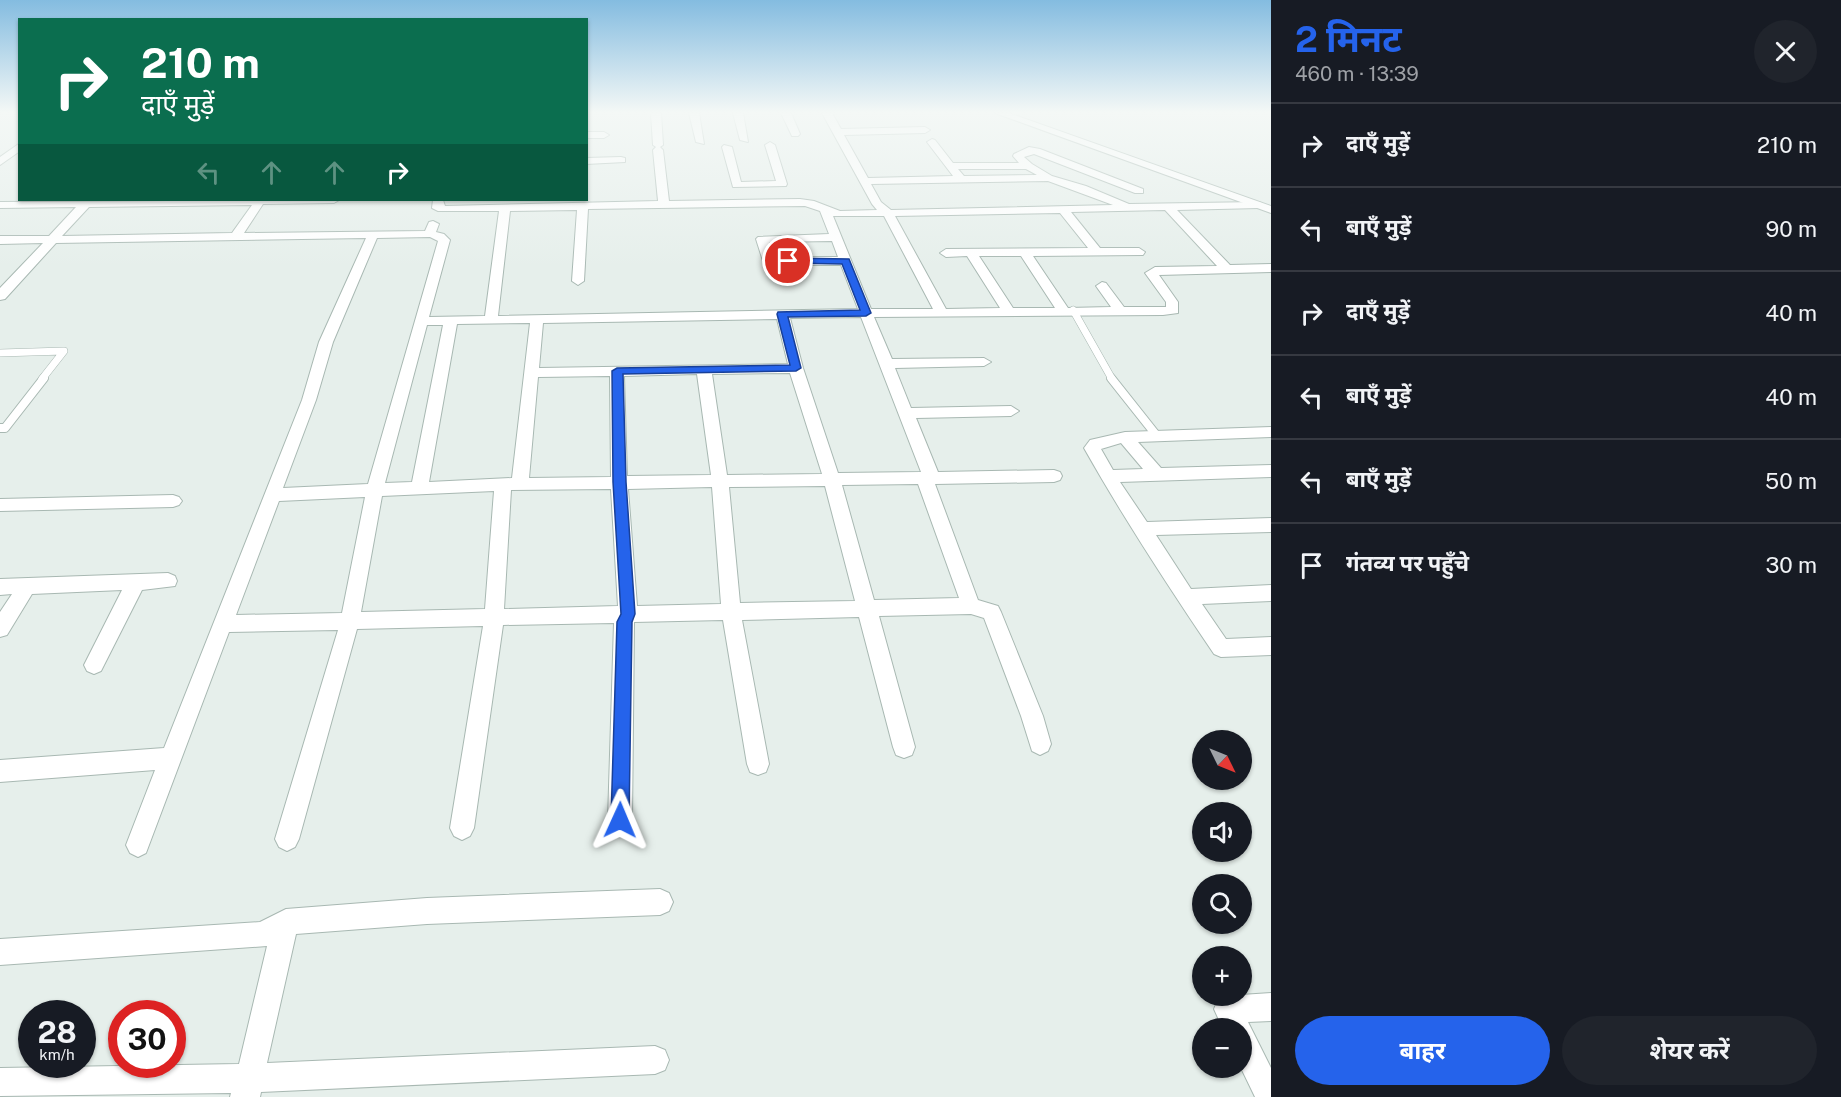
<!DOCTYPE html>
<html lang="hi">
<head>
<meta charset="utf-8">
<style>
  body { margin:0; font-family:"Public Sans","Noto Sans Devanagari",sans-serif; background:#20242c; color:#f1f3f6; height:100vh; display:flex; flex-direction:column; font-size:22px; white-space:nowrap }
  * { box-sizing:border-box; margin:0 }
  p { font-size:20px; color:#9ea1a6 }
  .icon { flex:none; width:33px; height:33px; fill:none; stroke:currentColor; stroke-width:2; stroke-linecap:round; stroke-linejoin:round }
  .map { position:relative; flex:1; overflow:hidden }
  .panel { display:flex; flex-direction:column; background:#171b24; width:570px }
  .panel>* { flex:none }
  .hud { position:absolute; left:18px; top:18px; width:570px; height:183px; border-radius:0px; box-shadow:0 2px 4px #0004; background:#0b6e4f; color:#fff; overflow:hidden }
  .needle { width:39px; rotate:133deg }
  .tools { position:absolute; left:1192px; top:730px; display:grid; gap:12px }
  .tools a { display:grid; place-items:center; width:60px; height:60px; border-radius:50%; background:#171b24; box-shadow:0 2px 4px #0004; font-size:30px }
  .speed { position:absolute; left:18px; top:1000px; display:flex; gap:12px; font-size:30px; font-weight:700; text-align:center }
  .speed>* { display:grid; place-content:center; width:78px; height:78px; border-radius:50%; background:#171b24; box-shadow:0 2px 4px #0004; line-height:1 }
  .speed small { font-size:15px; font-weight:400 }
  .speed .limit { border:9px solid #d22; background:#fff; color:#111 }
  .pin { position:absolute; display:grid; place-items:center; width:51px; height:51px; color:#fff; margin:-26px; border:3px solid #fff; border-radius:50%; box-shadow:0 2px 6px #0007 }
  .me { position:absolute; width:66px; margin:-33px; rotate:1deg; stroke-linejoin:round; filter:drop-shadow(0 0 4px #0008) }
  .turn { display:flex; align-items:center; gap:21px; height:126px; padding:0 24px; font-size:27px }
  .turn .icon { width:78px; height:78px; stroke-width:2.5 }
  .turn b { display:block; font-size:42px; line-height:51px }
  .lanes { display:flex; align-items:center; height:57px; padding:0 24px; background:#0003; justify-content:center; gap:30px; direction:ltr }
  .lanes .off { opacity:.35 }
  .round { display:grid; place-items:center; flex:none; width:63px; height:63px; border-radius:32px; background:#20242c }
  .head { display:flex; align-items:center; justify-content:space-between; height:102px; padding:0 24px }
  h1 { font-size:36px; font-weight:700; line-height:45px; color:#2563eb }
  .cta { display:flex; gap:12px; margin-top:auto; padding:12px 24px }
  .cta a { flex:1; height:69px; border-radius:36px; background:#2563eb; color:#fff; font-size:24px; font-weight:700; line-height:69px; text-align:center }
  .cta a+a { background:#20242c; color:#f1f3f6 }
  ul { padding:0; list-style:none }
  li { display:flex; align-items:center; gap:18px; height:84px; padding:0 24px; border-top:2px solid #363941 }
  li div { flex:1 }
  li b { display:block; font-size:22px }
  li em { font-style:normal }
  main { display:flex; flex:1; min-height:0 }
  .map>svg:first-child { display:block }
  .lines { fill:none; stroke-linecap:round; stroke-linejoin:round }
  .service-far1-casing { stroke:#a8b8b2; stroke-width:8 }
  .service-casing { stroke:#a8b8b2; stroke-width:10 }
  .minor-casing { stroke:#a8b8b2; stroke-width:2 }
  .tertiary-casing { stroke:#a8b8b2; stroke-width:2 }
  .service-far1 { stroke:#fff; stroke-width:7 }
  .service { stroke:#fff; stroke-width:8 }
  .minor { fill:#fff; fill-rule:evenodd }
  .tertiary { fill:#fff; fill-rule:evenodd }
  .route { fill:#2563eb; stroke:#184099; stroke-width:1.5 }
</style>
</head>
<body>
<main>
<div class="map">
<svg width="1271" height="1097" viewBox="0 0 1271 1097">
  <rect width="100%" height="100%" fill="#e6efeb"/>
  <g class="lines">
    <defs>
      <g id="service-far1">
        <polyline points="1073,310 1112,379"/>
        <polyline points="0,353 64,351 42,379"/>
      </g>
      <g id="service">
        <polyline points="1111,378 1157,436"/>
        <polyline points="0,428 5,428 44,378"/>
      </g>
      <g id="minor">
        <path d="M 651,113 L 661,113 L 663,145 L 660,147 L 663,150 L 669,201 L 800,199 L 814,201 L 840,211 L 877,210 L 872,204 L 822,113 L 832,113 L 841,129 L 925,127 L 930,130 L 925,133 L 844,135 L 868,178 L 953,176 L 927,142 L 932,139 L 935,140 L 953,163 L 1019,163 L 1013,156 L 1014,154 L 1029,147 L 1040,149 L 1143,189 L 1143,193 L 1135,193 L 1034,154 L 1024,157 L 1032,164 L 1052,176 L 1086,186 L 1129,204 L 1259,202 L 1265,205 L 1259,208 L 1177,210 L 1230,265 L 1271,264 L 1271,272 L 1159,275 L 1178,302 L 1178,313 L 1163,315 L 874,317 L 892,359 L 984,358 L 991,362 L 984,366 L 895,368 L 911,408 L 1011,406 L 1019,411 L 1011,416 L 916,418 L 938,472 L 1054,470 L 1060,472 L 1062,476 L 1060,480 L 1054,482 L 935,484 L 978,600 L 998,606 L 1001,612 L 1043,716 L 1051,744 L 1048,751 L 1040,755 L 1032,751 L 1021,716 L 984,618 L 971,614 L 879,616 L 915,747 L 912,755 L 904,758 L 896,755 L 893,747 L 859,617 L 742,620 L 769,764 L 766,772 L 758,775 L 750,772 L 747,764 L 723,620 L 634,622 L 632,820 L 628,828 L 620,832 L 612,828 L 608,820 L 614,623 L 503,625 L 474,828 L 470,836 L 462,840 L 454,836 L 450,828 L 483,626 L 357,629 L 299,839 L 295,847 L 287,851 L 279,847 L 275,839 L 338,630 L 229,632 L 146,853 L 138,857 L 130,853 L 126,845 L 155,770 L 0,782 L 0,760 L 164,748 L 302,400 L 319,342 L 366,238 L 56,243 L 5,299 L 0,300 L 0,288 L 43,243 L 0,244 L 0,236 L 49,236 L 76,207 L 0,208 L 0,202 L 339,200 L 334,203 L 263,204 L 244,233 L 425,231 L 429,222 L 433,221 L 439,224 L 436,232 L 444,234 L 450,240 L 429,317 L 485,316 L 499,211 L 438,211 L 432,208 L 433,200 L 443,200 L 445,206 L 658,201 L 653,150 L 656,147 L 653,145 ZM 958,169 L 1026,169 L 1037,175 L 964,176 ZM 1048,181 L 1113,205 L 891,210 L 881,202 L 871,184 ZM 252,205 L 232,233 L 62,236 L 89,207 ZM 805,206 L 820,211 L 829,234 L 758,237 L 756,239 L 763,261 L 769,265 L 841,265 L 858,309 L 498,316 L 510,211 L 577,210 L 572,281 L 578,285 L 584,281 L 588,209 ZM 1165,210 L 1217,266 L 1155,267 L 1145,273 L 1166,302 L 1166,307 L 1124,307 L 1106,283 L 1102,282 L 1096,286 L 1111,307 L 1068,308 L 1033,256 L 1143,255 L 1145,252 L 1139,248 L 1100,248 L 1071,212 ZM 1060,213 L 1088,248 L 946,249 L 940,253 L 946,257 L 967,256 L 1000,308 L 946,309 L 895,216 ZM 833,216 L 884,216 L 933,309 L 871,309 ZM 430,237 L 438,241 L 368,484 L 283,488 L 316,400 L 333,342 L 377,238 ZM 832,241 L 838,257 L 774,257 L 769,242 ZM 979,256 L 1021,256 L 1055,308 L 1013,308 ZM 861,317 L 921,472 L 838,473 L 803,368 L 790,318 ZM 777,319 L 788,364 L 539,368 L 543,323 ZM 530,323 L 512,478 L 429,482 L 457,324 ZM 427,325 L 443,325 L 412,482 L 385,483 ZM 790,373 L 822,474 L 727,475 L 712,374 ZM 697,374 L 711,475 L 627,476 L 624,376 ZM 610,376 L 611,477 L 529,478 L 538,377 ZM 918,484 L 959,598 L 874,600 L 842,485 ZM 825,486 L 855,601 L 740,603 L 729,487 ZM 712,487 L 721,604 L 637,606 L 628,489 ZM 611,489 L 618,606 L 504,609 L 511,490 ZM 494,491 L 485,609 L 361,612 L 382,496 ZM 365,497 L 342,613 L 236,615 L 279,501 Z"/>
        <polygon points="689,113 699,113 704,144 696,142"/>
        <polygon points="733,113 743,113 748,142 740,140"/>
        <polygon points="781,113 791,113 800,134 798,136 792,136"/>
        <polygon points="586,132 604,132 609,135 604,138 586,138"/>
        <polygon points="770,142 775,145 787,184 786,186 733,187 722,147 724,145 732,147 741,182 776,181 765,145"/>
        <polygon points="20,143 20,151 0,165 0,157"/>
        <polygon points="621,157 625,158 625,162 586,164 586,158"/>
        <path d="M 1271,427 L 1271,437 L 1138,442 L 1161,468 L 1271,465 L 1271,477 L 1120,482 L 1147,522 L 1271,518 L 1271,532 L 1156,535 L 1191,589 L 1271,585 L 1271,601 L 1202,604 L 1226,639 L 1271,637 L 1271,655 L 1221,657 L 1214,654 C 1168,586 1124,519 1084,448 L 1090,440 L 1125,432 ZM 1121,443 L 1143,469 L 1113,470 L 1101,449 Z"/>
        <polygon points="173,495 179,497 182,501 179,505 173,507 0,511 0,499"/>
        <polygon points="168,573 175,576 177,581 175,586 142,590 101,671 94,674 87,671 84,665 122,590 32,594 7,635 0,637 0,612 12,594 0,595 0,579"/>
        <polygon points="660,889 669,893 673,902 669,911 660,915 427,924 296,934 267,1063 655,1046 665,1050 669,1060 665,1070 655,1074 261,1092 260,1097 230,1097 231,1093 0,1096 0,1068 239,1064 267,946 0,965 0,939 260,922 286,909 427,898"/>
        <polygon points="1271,993 1271,1021 1248,1022 1271,1068 1271,1097 1255,1097 1241,1068 1242,1029 1223,1029 1214,1009 1218,999 1226,996"/>
      </g>
      <polygon id="tertiary" points="995,113 1009,113 1271,206 1271,213"/>
    </defs>
    <use href="#service-far1" class="service-far1-casing"/>
    <use href="#service" class="service-casing"/>
    <use href="#minor" class="minor-casing"/>
    <use href="#tertiary" class="tertiary-casing"/>
    <use href="#service-far1" class="service-far1"/>
    <use href="#service" class="service"/>
    <use href="#minor" class="minor"/>
    <use href="#tertiary" class="tertiary"/>
  </g>
  <linearGradient id="sky" x2="0" y2="1"><stop stop-color="#84bce0"/><stop offset="0.42" stop-color="#f4f8f6"/><stop offset="1" stop-color="#f4f8f6" stop-opacity="0"/></linearGradient>
  <rect width="1271" height="267" fill="url(#sky)"/>
  <polygon class="route" points="788,258 849,259 871,313 866,316 788,317 801,368 796,371 623,374 626,482 635,614 632,622 629,820 627,827 620,829 614,827 611,820 617,622 621,614 613,482 612,371 617,368 790,365 777,314 778,312 860,310 842,264 785,263 783,261"/>
</svg>
<div class="tools">
<a><svg class="needle" viewBox="-14 -14 28 28"><path d="M0-13l5 13h-10z" fill="#e53935"/><path d="M0 13l5-13h-10z" fill="#9ea1a6"/></svg></a>
<a><svg class="icon" aria-label="sound" viewBox="0 0 24 24"><path d="M4 9h4l5-4v14l-5-4H4zM17 9q2 3 0 6"/></svg></a>
<a><svg class="icon" aria-label="search" viewBox="0 0 24 24"><circle cx="10" cy="10" r="6"/><path d="M15 15l6 6"/></svg></a>
<a>+</a>
<a>−</a>
</div>
<div class="speed"><div>28<small>km/h</small></div><div class="limit">30</div></div>
<div class="pin" style="left:788px;top:261px;background:#d93025"><svg class="icon" aria-label="arrive" viewBox="0 0 24 24"><path d="M6 21V4h12l-3 4 3 4H6"/></svg></div>
<svg class="me" style="left:620px;top:820px" viewBox="-20 -20 40 40"><path d="M0-17L14 15 0 8-14 15z" fill="#2563eb" stroke="#fff" stroke-width="4"/></svg>
<div class="hud">
<div class="turn"><svg class="icon" aria-label="right" viewBox="0 0 24 24"><path d="M7 20v-9h11M14 6l5 5-5 5"/></svg><div><b>210 m</b>दाएँ मुड़ें</div></div>
<div class="lanes"><svg class="icon off" aria-label="left" viewBox="0 0 24 24"><path d="M17 20v-9H6M10 6l-5 5 5 5"/></svg><svg class="icon off" aria-label="ahead" viewBox="0 0 24 24"><path d="M12 20V5M6 11l6-6 6 6"/></svg><svg class="icon off" aria-label="ahead" viewBox="0 0 24 24"><path d="M12 20V5M6 11l6-6 6 6"/></svg><svg class="icon" aria-label="right" viewBox="0 0 24 24"><path d="M7 20v-9h11M14 6l5 5-5 5"/></svg></div>
</div>
</div>
<section class="panel">
<div class="head"><div><h1>2 मिनट</h1><p>460 m · 13:39</p></div><a class="round"><svg class="icon" aria-label="close" viewBox="0 0 24 24"><path d="M6 6l12 12M18 6L6 18"/></svg></a></div>
<ul>
<li><svg class="icon" aria-label="right" viewBox="0 0 24 24"><path d="M7 20v-9h11M14 6l5 5-5 5"/></svg><div><b>दाएँ मुड़ें</b></div><em>210 m</em></li>
<li><svg class="icon" aria-label="left" viewBox="0 0 24 24"><path d="M17 20v-9H6M10 6l-5 5 5 5"/></svg><div><b>बाएँ मुड़ें</b></div><em>90 m</em></li>
<li><svg class="icon" aria-label="right" viewBox="0 0 24 24"><path d="M7 20v-9h11M14 6l5 5-5 5"/></svg><div><b>दाएँ मुड़ें</b></div><em>40 m</em></li>
<li><svg class="icon" aria-label="left" viewBox="0 0 24 24"><path d="M17 20v-9H6M10 6l-5 5 5 5"/></svg><div><b>बाएँ मुड़ें</b></div><em>40 m</em></li>
<li><svg class="icon" aria-label="left" viewBox="0 0 24 24"><path d="M17 20v-9H6M10 6l-5 5 5 5"/></svg><div><b>बाएँ मुड़ें</b></div><em>50 m</em></li>
<li><svg class="icon" aria-label="arrive" viewBox="0 0 24 24"><path d="M6 21V4h12l-3 4 3 4H6"/></svg><div><b>गंतव्य पर पहुँचे</b></div><em>30 m</em></li>
</ul>
<div class="cta"><a>बाहर</a><a>शेयर करें</a></div>
</section>
</main>
</body>
</html>
